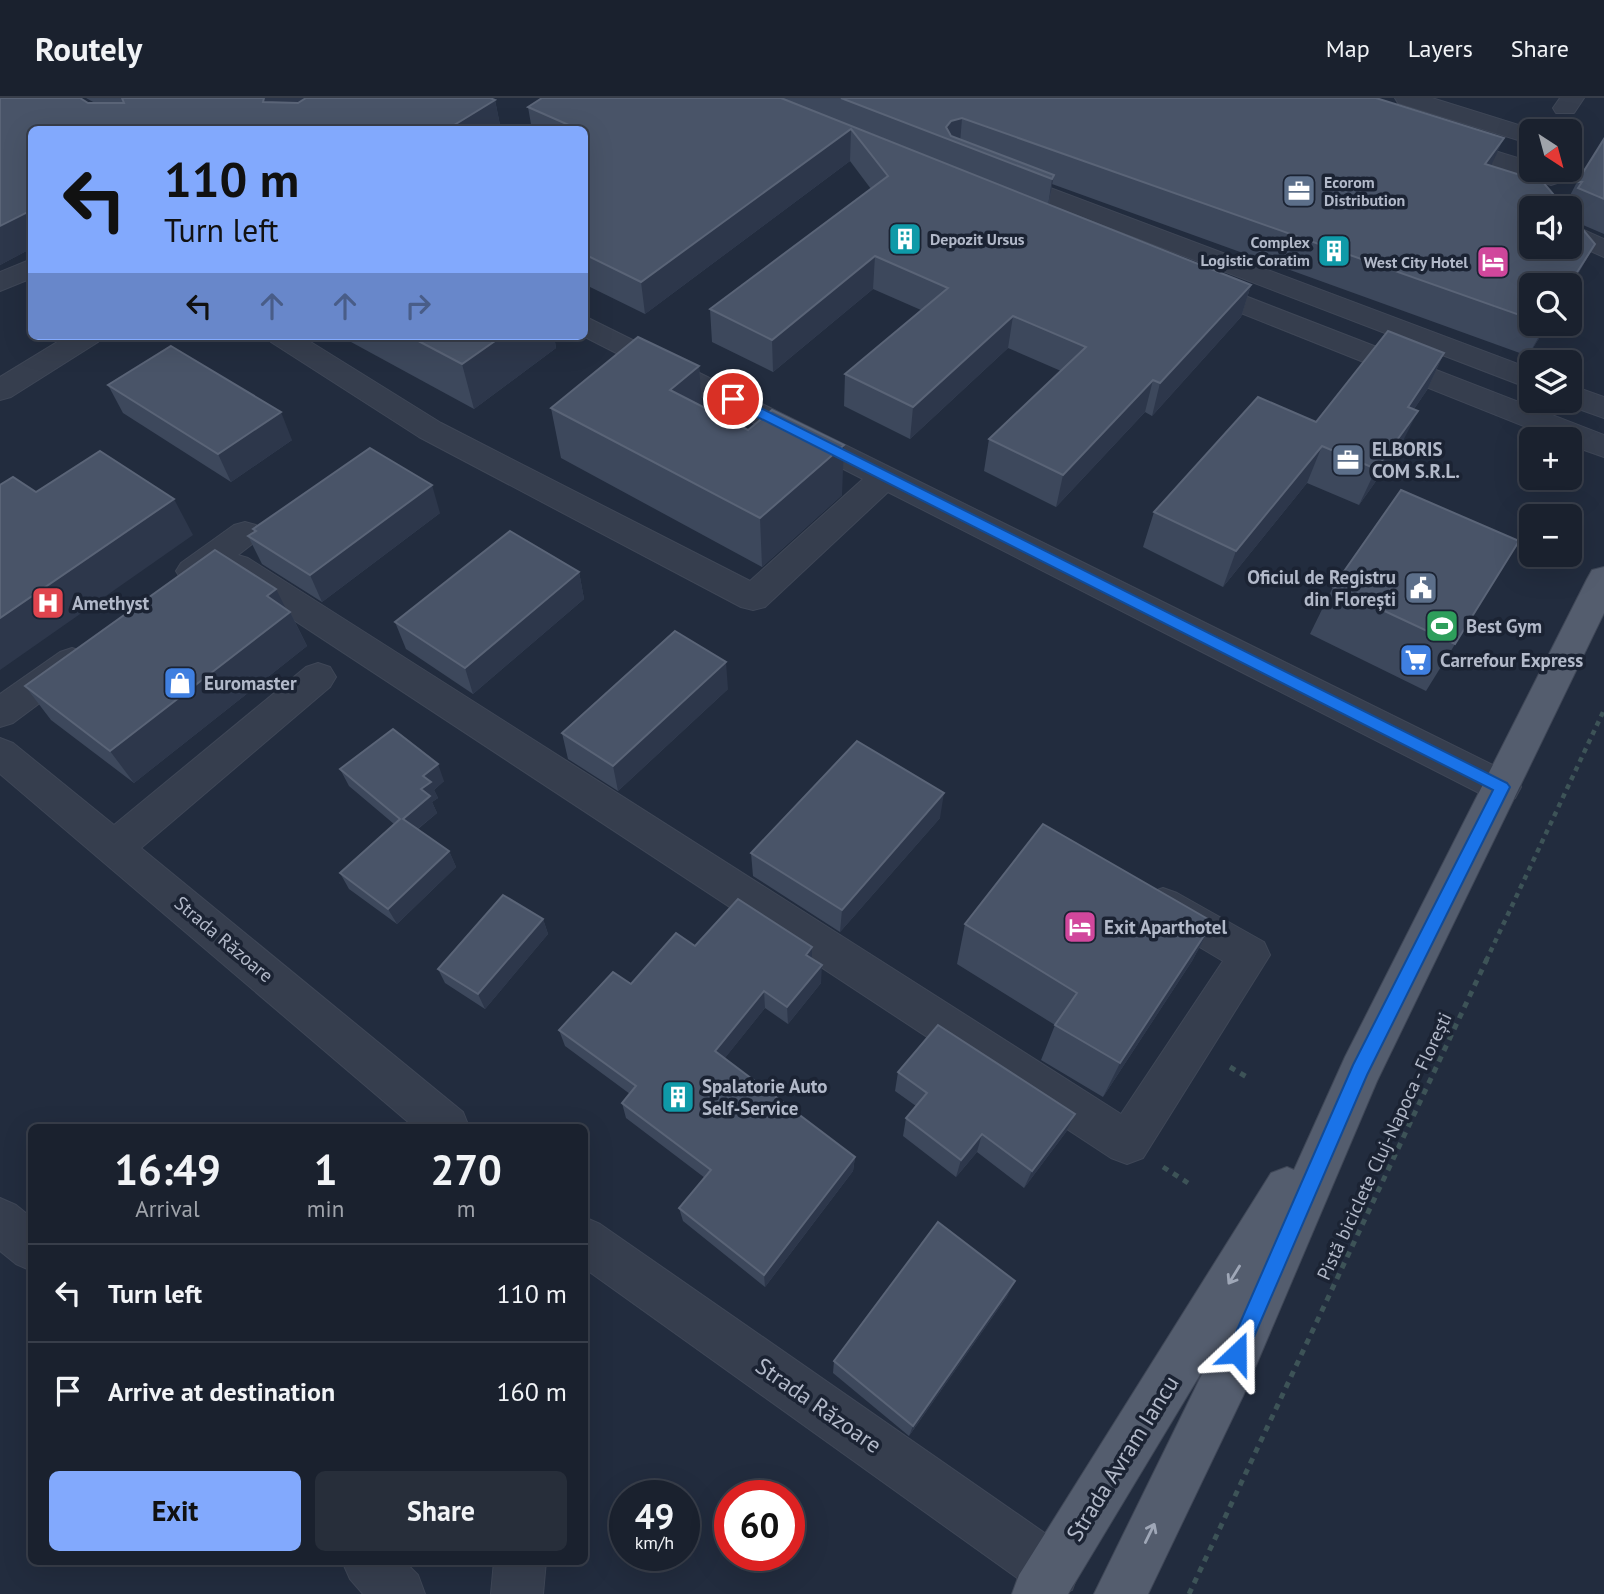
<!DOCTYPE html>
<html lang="en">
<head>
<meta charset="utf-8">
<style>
  body { margin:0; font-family:"PT Sans",sans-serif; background:#272e3a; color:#f1f3f6; height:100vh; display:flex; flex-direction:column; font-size:26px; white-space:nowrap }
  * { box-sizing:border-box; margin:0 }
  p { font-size:23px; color:#9fa3aa }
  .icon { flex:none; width:38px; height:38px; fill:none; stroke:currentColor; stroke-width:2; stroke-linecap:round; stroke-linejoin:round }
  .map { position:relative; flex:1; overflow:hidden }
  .sheet { position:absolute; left:28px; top:1026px; width:560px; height:441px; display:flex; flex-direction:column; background:#1a212e; border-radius:10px; box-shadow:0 7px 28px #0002,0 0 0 2px #383e4a }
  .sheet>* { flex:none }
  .top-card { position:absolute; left:28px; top:28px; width:560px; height:214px; border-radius:10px; box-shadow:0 7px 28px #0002,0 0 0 2px #383e4a; background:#82a9fd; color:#111; overflow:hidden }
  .needle { width:46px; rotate:144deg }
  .buttons { position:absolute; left:1519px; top:21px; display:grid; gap:14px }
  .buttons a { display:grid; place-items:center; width:63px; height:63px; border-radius:10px; background:#1a212e; box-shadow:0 7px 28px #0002,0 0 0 2px #383e4a; font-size:35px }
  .speed { position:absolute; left:609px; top:1382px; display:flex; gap:14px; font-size:35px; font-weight:700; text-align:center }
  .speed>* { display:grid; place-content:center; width:91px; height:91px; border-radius:50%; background:#1a212e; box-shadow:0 7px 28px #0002,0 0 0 2px #383e4a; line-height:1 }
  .speed small { font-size:18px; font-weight:400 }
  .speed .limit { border:10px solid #d22; background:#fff; color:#111 }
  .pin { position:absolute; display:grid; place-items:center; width:60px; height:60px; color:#fff; margin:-30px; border:4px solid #fff; border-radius:50%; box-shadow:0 2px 7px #0007 }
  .me { position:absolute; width:77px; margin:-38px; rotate:23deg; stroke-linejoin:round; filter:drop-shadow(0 0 5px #0008) }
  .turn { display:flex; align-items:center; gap:24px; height:147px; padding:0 21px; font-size:32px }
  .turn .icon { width:91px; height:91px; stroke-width:2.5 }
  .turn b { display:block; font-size:49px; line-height:60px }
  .lanes { display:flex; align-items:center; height:66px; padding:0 21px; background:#0003; justify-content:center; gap:35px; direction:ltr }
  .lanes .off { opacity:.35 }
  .eta { display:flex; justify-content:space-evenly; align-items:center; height:119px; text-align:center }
  .eta b { font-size:42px; font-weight:700; line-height:49px }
  .primary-button { display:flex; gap:14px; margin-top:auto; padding:14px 21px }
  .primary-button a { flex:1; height:80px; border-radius:10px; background:#82a9fd; color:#111; font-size:28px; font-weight:700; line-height:80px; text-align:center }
  .primary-button a+a { background:#272e3a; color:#f1f3f6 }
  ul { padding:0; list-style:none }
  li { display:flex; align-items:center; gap:21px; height:98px; padding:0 21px; border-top:2px solid #383e4a }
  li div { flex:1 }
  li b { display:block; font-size:26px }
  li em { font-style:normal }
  header { display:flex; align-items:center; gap:42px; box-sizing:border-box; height:98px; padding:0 35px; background:#1a212e; border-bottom:2px solid #383e4a }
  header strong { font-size:33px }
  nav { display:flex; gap:38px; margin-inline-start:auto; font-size:24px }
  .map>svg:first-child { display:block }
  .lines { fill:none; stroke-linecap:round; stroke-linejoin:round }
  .minor-casing { stroke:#3f4757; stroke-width:2 }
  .major-casing { stroke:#3f4757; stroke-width:2 }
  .path-far1 { stroke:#3d5357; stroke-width:4.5; stroke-dasharray:5 5; stroke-linecap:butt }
  .path { stroke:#3d5357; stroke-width:5; stroke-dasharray:6 6; stroke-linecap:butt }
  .minor { fill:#363e4e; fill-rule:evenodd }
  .major { fill:#545d6e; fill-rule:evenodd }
  .wall { fill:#3d485c; fill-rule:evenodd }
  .shaded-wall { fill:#2d374b }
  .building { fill:#495468; stroke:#5a6477; stroke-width:2 }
  .oneway { stroke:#9fa7b7 }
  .route { fill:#1a73e8; stroke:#114b97; stroke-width:2 }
  .labels { text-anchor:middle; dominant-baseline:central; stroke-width:7; stroke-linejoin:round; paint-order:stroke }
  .far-poi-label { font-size:16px; font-weight:bold; fill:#b2b9c9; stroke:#1b2333; text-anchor:start }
  .poi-label { font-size:19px; font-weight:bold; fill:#b2b9c9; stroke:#1b2333; text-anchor:start }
  .street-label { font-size:19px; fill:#b2b9c9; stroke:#1b2333 }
  .near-street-label { font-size:23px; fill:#b2b9c9; stroke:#1b2333 }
</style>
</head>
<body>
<header>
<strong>Routely</strong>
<nav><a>Map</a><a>Layers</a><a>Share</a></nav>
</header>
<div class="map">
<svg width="1604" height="1496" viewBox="0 0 1604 1496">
  <rect width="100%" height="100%" fill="#222c3e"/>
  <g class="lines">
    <defs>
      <g id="minor">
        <polygon points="1395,0 1432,0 1538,33 1531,33 1531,46 1398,5"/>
        <polygon points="1560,0 1584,0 1574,15 1556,15 1553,10"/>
        <polygon points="1446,38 1531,64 1531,72 1554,72 1564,79 1560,84 1551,87 1437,50 1434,45 1437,40"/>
        <polygon points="1000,71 1531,271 1531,291 991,84 987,79 991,74"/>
        <polygon points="1570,126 1604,141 1604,159 1570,144"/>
        <polygon points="32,161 32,180 0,193 0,174"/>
        <polygon points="1196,179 1604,337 1604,359 1570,347 1570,341 1556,341 1186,193 1182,187 1186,181"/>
        <polygon points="584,218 1515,678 1521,689 1515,700 1502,704 1489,700 888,394 765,509 753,512 741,509 419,339 271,244 267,238 301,238 441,325 750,483 863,381 583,238"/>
        <polygon points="67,238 102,238 98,244 11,299 0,302 0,279"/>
        <polygon points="1570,287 1604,299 1604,320 1559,304 1570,303"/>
        <path d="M 245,424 L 256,427 L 261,435 L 256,443 L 238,457 L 248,460 L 1121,1016 L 1223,863 L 1149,819 L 1143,807 L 1149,795 L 1163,790 L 1177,795 L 1264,844 L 1270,857 L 1143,1060 L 1127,1066 L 1111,1060 L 224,476 L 220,470 C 207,480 199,487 181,481 L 176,473 L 181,465 L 234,427 Z"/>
        <polygon points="72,550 84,554 89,563 84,572 13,625 0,629 0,596 60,554"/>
        <polygon points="318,565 330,569 336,579 330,589 141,750 463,1014 469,1029 414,1029 0,676 0,640 13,645 114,727 306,569"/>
        <polygon points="0,1100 16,1107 32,1120 32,1173 16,1166 0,1153"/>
        <path d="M 584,1119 L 600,1126 L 1072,1454 L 1079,1473 L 1072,1492 C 1058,1496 1048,1496 1034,1492 L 584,1170 Z"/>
        <polygon points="342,1463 404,1463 418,1477 425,1496 363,1496 350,1481"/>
        <polygon points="494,1463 546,1463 543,1496 491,1496"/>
      </g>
      <polygon id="major" points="1604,469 1604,515 1377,983 1243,1298 1148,1496 1094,1496 1210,1260 1068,1496 1012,1496 1019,1477 1271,1075 1287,1069 1294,1072 1345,959 1587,481 1592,472"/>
    </defs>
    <use href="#minor" class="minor-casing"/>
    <use href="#major" class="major-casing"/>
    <polyline class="path-far1" points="1486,863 1604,612"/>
    <g class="path">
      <polyline points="1230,969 1250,981"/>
      <polyline points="1163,1069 1188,1085"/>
      <polyline points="1189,1496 1487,861"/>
    </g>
    <use href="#minor" class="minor"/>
    <use href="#major" class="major"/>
  </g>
  <g class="wall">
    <polygon points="0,0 88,5 95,5 86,0 490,0 495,2 501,32 32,32 32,150 0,167"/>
    <path d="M 542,0 L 1376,0 L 1564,109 L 1577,84 L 1604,41 L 1604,136 L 1576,124 L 1595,146 L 1570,190 L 1570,187 L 1531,187 L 1531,226 L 1548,226 L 1528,258 L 1052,86 L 1049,107 L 1251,187 L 1241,219 L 1152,318 L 1145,314 L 1056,409 L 984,373 L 989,341 L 1061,273 L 1008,250 L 910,341 L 844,308 L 845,276 L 921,212 L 873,191 L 773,274 L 712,244 L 710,211 L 871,91 L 850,63 L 645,216 L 588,188 L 588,183 L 584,181 L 584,32 L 532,32 L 528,9 ZM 1531,110 L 1570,110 L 1570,149 Z"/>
    <polygon points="340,238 554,238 556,250 474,311"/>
    <polygon points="1444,255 1427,292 1414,311 1400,349 1359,407 1307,385 1223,489 1143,449 1154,414"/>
    <polygon points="699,268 702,309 842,397 762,469 561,360 551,310"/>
    <polygon points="108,287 292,342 231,384 123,315"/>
    <polygon points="440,415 322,504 262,466 248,438 255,434 253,431"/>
    <polygon points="1519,443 1426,593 1310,536 1333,489"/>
    <polygon points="579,474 584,501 473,596 406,551 395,524"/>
    <polygon points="286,511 290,514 307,548 134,685 51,622 25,588"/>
    <polygon points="728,591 618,693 568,661 562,635"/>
    <polygon points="340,671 444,683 434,692 438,700 432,704 437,715 418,731 449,753 456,769 397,826 349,791 340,775 394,726 349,688"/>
    <polygon points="940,720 840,834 753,778 751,755"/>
    <polygon points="543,821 548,836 485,911 445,885 438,871"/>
    <polygon points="1213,824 1192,863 1103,999 1041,962 1055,927 957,866 965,826"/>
    <polygon points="695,848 812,849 812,861 821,885 788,926 765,910 724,961 855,1059 853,1073 765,1189 683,1123 679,1110 705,1080 626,1020 622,1005 630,996 565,948 559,932 631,886"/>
    <polygon points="898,974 1075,1016 1066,1034 1024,1090 977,1054 956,1079 903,1038 906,1020 916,1008 895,993"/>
    <polygon points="1008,1197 909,1338 833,1275 834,1263"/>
  </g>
  <g class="shaded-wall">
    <polygon points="264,0 320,0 274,30 263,4"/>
    <polygon points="495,2 501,32 446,32"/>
    <polygon points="962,20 960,46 945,40 946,29 951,23"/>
    <polygon points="851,31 850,63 645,216 641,184"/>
    <polygon points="1504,40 1489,72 1485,66"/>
    <polygon points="1054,77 1048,109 1047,114 1052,81"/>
    <polygon points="32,112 32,150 0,167 0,128"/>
    <polygon points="1595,146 1577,178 1570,190 1570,187"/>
    <polygon points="875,158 873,191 773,274 772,242"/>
    <polygon points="1251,187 1241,219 1152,318 1160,285"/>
    <polygon points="1013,218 1008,250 910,341 913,309"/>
    <polygon points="1546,226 1548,226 1528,258"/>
    <polygon points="502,238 554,238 556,250 474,311 462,266"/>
    <polygon points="1444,255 1427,292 1391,345 1408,309"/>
    <polygon points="699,268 703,319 670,292"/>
    <polygon points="1153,282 1145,314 1056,409 1063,377"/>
    <polygon points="1418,313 1400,349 1359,407 1376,371"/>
    <polygon points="281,314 292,342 231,384 218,356"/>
    <polygon points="844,347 842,397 762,469 760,420"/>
    <polygon points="1322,348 1307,385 1223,489 1236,453"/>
    <polygon points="432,387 440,415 322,504 310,477"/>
    <polygon points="174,401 193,437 0,572 0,520"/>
    <polygon points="579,474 584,501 473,596 465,570"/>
    <polygon points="276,491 288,515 290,514 307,548 134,685 110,653 267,498"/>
    <polygon points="726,564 728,591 618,693 613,668"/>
    <polygon points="438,666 444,683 434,692 438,700 432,704 437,715 410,737 403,721 421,691 423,678"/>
    <polygon points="944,695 940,720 840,834 842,812"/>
    <polygon points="449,753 456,769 397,826 388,811"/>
    <polygon points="543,821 548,836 485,911 478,896"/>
    <polygon points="1213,824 1192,863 1103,999 1120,965"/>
    <polygon points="812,849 812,867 806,857"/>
    <polygon points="822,867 821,885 788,926 787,909"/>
    <polygon points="764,893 765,910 717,970 715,953"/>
    <polygon points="1075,1016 1066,1034 1024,1090 1032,1073"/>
    <polygon points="982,1036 977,1054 956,1079 961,1062"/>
    <polygon points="855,1059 853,1073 765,1189 764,1177"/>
    <polygon points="1015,1183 1008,1197 909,1338 913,1328"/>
  </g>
  <g class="building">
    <polygon points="0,0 80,0 88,5 124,5 122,0 264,0 263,4 298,5 306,0 490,0 495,2 446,32 195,32 189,29 183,32 32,32 32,112 0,128"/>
    <polygon points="542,0 781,0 1251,187 1160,285 1153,282 1063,377 989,341 1086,249 1013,218 913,309 845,276 948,190 875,158 772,242 710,211 888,78 851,31 641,184 584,156 587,153 584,151 584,32 580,32 528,9"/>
    <polygon points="841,0 1376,0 1504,40 1485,66 1543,84 1565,110 1531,110 1531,149 1570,149 1570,116 1595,146 1569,187 1531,187 1531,221 962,20 951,23 946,29 951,38 1054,77 1052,81"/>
    <polygon points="1604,41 1604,101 1578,90 1582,84 1577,84"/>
    <polygon points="1388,233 1444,255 1408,309 1418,313 1376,371 1322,348 1236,453 1154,414 1258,299 1316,324"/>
    <polygon points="409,238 502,238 462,266"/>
    <polygon points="638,239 699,268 670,292 748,332 772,312 844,347 760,420 551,310"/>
    <polygon points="171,248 281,314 218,356 108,287"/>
    <polygon points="370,350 432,387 310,477 248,438 256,433 253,431"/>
    <polygon points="100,353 174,401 0,520 0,387 13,379 36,394"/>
    <polygon points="1401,392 1519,443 1455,546 1333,489"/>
    <polygon points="510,433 579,474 465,570 395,524"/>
    <polygon points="215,452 276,491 267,498 290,514 110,653 25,588"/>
    <polygon points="675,533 726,564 613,668 562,635"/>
    <polygon points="393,631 438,666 423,678 431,684 421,691 430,698 403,721 449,753 388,811 340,775 400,721 340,671"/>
    <polygon points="857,643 944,695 842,812 751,755"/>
    <polygon points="1043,726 1213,824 1120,965 1055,927 1077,895 965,826"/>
    <polygon points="503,797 543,821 478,896 438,871"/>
    <polygon points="738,801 812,849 806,857 822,867 787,909 764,893 715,953 855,1059 764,1177 679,1110 711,1072 622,1005 636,988 559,932 613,874 631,886 676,835 695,848"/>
    <polygon points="938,927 1075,1016 1032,1073 982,1036 961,1062 906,1020 927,995 898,974"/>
    <polygon points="938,1124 1015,1183 913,1328 834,1263"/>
  </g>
  <defs><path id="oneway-shaft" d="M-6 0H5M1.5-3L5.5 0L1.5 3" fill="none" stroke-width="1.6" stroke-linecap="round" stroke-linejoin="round" transform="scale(1.75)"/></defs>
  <g class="oneway">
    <use href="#oneway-shaft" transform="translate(1234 1177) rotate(122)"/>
    <use href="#oneway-shaft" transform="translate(1150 1435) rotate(-64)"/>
  </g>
  <polygon class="route" points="728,298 737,298 1507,685 1510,689 1367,977 1244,1262 1237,1265 1230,1262 1227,1255 1230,1248 1353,967 1493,692 728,304"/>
  <defs>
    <symbol id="office-square" viewBox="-11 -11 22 22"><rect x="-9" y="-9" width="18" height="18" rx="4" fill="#5c6f8a" stroke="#1b2333"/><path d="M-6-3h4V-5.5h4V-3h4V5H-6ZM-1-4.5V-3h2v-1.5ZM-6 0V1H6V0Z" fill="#fff"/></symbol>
    <symbol id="building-square" viewBox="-11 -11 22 22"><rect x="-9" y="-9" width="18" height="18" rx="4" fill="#0f9aa8" stroke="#1b2333"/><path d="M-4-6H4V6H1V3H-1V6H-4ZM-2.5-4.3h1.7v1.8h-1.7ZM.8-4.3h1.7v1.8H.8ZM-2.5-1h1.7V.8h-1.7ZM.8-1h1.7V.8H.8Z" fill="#fff"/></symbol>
    <symbol id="hotel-square" viewBox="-11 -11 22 22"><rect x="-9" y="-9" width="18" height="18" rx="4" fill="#d1479c" stroke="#1b2333"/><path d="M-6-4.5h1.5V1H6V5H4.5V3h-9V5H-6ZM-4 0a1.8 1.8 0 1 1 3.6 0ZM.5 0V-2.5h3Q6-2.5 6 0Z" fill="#fff"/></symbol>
    <symbol id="civic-square" viewBox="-11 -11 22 22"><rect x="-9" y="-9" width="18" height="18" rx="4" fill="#5c6f8a" stroke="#1b2333"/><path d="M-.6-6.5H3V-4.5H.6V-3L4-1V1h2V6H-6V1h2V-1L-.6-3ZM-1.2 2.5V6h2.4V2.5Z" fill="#fff"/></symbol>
    <symbol id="hospital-square" viewBox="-11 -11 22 22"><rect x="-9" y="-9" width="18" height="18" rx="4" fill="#e0444e" stroke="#1b2333"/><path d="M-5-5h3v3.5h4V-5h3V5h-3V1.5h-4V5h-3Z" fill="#fff"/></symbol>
    <symbol id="stadium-square" viewBox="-11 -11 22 22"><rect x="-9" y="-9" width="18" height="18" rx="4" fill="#2e9e5b" stroke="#1b2333"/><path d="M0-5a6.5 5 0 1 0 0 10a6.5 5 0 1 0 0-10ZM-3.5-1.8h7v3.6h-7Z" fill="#fff"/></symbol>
    <symbol id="supermarket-square" viewBox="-11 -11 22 22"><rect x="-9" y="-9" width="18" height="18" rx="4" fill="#3f7fe0" stroke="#1b2333"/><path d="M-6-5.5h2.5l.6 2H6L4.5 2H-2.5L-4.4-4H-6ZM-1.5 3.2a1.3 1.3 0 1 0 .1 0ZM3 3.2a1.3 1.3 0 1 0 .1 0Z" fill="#fff"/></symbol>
    <symbol id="shop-square" viewBox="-11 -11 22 22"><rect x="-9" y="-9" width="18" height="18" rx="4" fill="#3f7fe0" stroke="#1b2333"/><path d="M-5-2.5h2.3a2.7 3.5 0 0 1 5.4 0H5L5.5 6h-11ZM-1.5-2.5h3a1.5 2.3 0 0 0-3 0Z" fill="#fff"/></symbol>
  </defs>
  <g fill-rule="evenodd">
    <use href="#office-square" x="1280" y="74" width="38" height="38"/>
    <use href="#building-square" x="886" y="122" width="38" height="38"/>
    <use href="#building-square" x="1315" y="134" width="38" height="38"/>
    <use href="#hotel-square" x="1474" y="145" width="38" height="38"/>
    <use href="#office-square" x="1329" y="343" width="38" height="38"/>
    <use href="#civic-square" x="1402" y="471" width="38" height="38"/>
    <use href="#hospital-square" x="29" y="486" width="38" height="38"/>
    <use href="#stadium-square" x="1423" y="509" width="38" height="38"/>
    <use href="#supermarket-square" x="1397" y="543" width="38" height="38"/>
    <use href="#shop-square" x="161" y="566" width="38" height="38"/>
    <use href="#hotel-square" x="1061" y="810" width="38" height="38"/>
    <use href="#building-square" x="659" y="980" width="38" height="38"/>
  </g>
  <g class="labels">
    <g class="far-poi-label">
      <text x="1324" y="84">Ecorom<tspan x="1324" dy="18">Distribution</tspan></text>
      <text x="930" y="141">Depozit Ursus</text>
      <text x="1310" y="144" text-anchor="end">Complex<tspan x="1310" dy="18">Logistic Coratim</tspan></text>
      <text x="1468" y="164" text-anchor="end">West City Hotel</text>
    </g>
    <g class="poi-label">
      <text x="1372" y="351">ELBORIS<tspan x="1372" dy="22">COM S.R.L.</tspan></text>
      <text x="1396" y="479" text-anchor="end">Oficiul de Registru<tspan x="1396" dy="22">din Florești</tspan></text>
      <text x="72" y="505">Amethyst</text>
      <text x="1466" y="528">Best Gym</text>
      <text x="1440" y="562">Carrefour Express</text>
      <text x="204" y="585">Euromaster</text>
      <text x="1104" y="829">Exit Aparthotel</text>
      <text x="702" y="988">Spalatorie Auto<tspan x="702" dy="22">Self-Service</tspan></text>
    </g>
    <g class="street-label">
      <text transform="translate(224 841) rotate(40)">Strada Răzoare</text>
      <text transform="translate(1384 1048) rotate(-65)">Pistă biciclete Cluj-Napoca - Florești</text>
    </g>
    <g class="near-street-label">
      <text transform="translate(819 1307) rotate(35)">Strada Răzoare</text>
      <text transform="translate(1122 1360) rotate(-58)">Strada Avram Iancu</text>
    </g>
  </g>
</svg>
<div class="buttons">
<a><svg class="needle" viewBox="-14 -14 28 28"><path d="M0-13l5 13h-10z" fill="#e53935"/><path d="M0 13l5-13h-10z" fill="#9fa3aa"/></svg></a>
<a><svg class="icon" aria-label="sound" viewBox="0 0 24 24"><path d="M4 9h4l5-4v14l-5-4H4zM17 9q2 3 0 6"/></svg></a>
<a><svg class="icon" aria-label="search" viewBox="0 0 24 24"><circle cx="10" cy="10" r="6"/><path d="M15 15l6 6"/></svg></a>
<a><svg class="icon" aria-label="layers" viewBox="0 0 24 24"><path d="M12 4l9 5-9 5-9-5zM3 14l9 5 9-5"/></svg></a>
<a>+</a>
<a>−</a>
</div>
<div class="speed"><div>49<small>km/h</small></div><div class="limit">60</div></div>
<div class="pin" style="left:733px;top:301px;background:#d93025"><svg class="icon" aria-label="arrive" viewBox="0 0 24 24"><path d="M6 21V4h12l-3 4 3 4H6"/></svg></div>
<svg class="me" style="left:1237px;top:1255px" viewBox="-20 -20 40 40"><path d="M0-17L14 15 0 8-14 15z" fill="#1a73e8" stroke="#fff" stroke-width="4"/></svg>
<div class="top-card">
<div class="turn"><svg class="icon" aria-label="left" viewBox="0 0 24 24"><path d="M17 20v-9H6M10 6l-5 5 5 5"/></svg><div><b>110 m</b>Turn left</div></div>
<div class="lanes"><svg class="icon" aria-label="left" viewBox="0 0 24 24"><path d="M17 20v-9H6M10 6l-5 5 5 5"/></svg><svg class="icon off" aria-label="ahead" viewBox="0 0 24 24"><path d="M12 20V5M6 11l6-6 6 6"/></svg><svg class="icon off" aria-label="ahead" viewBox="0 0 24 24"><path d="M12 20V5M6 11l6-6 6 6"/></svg><svg class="icon off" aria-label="right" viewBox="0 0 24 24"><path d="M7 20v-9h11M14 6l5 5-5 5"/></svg></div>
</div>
<section class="sheet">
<div class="eta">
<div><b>16:49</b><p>Arrival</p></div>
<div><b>1</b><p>min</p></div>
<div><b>270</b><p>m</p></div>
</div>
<ul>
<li><svg class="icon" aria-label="left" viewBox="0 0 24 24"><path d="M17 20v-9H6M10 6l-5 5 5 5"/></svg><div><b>Turn left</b></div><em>110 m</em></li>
<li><svg class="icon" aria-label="arrive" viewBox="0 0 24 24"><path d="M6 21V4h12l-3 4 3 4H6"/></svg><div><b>Arrive at destination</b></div><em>160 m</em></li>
</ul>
<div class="primary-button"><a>Exit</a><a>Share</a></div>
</section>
</div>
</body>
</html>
